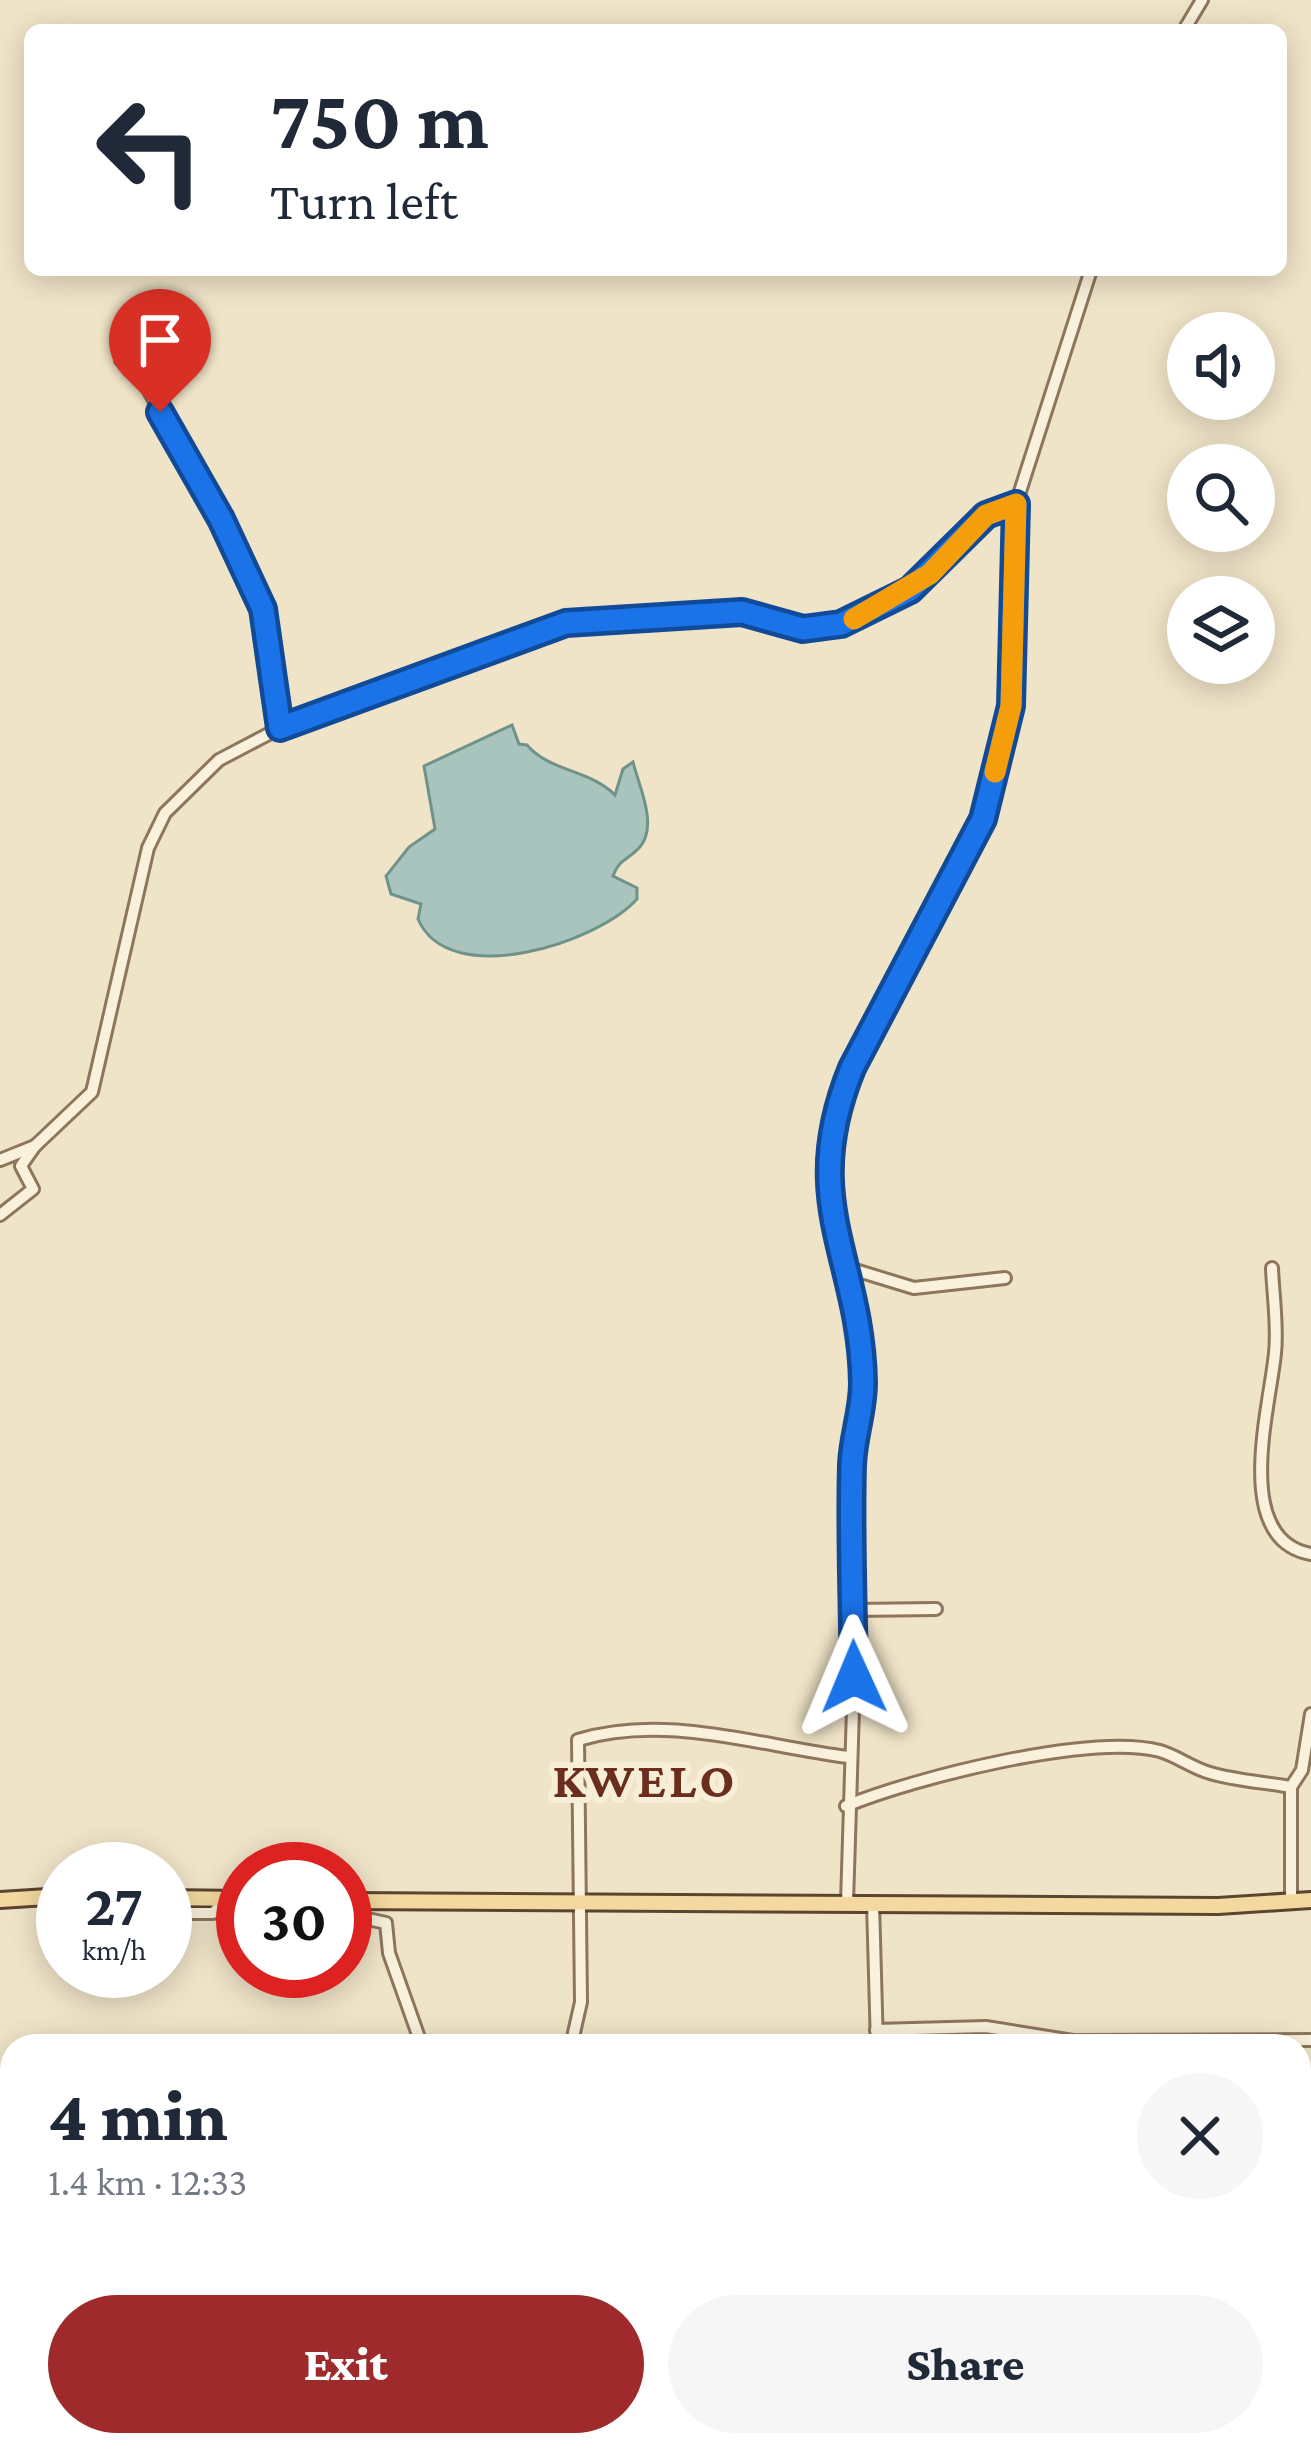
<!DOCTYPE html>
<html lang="en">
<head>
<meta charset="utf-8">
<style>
  body { margin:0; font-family:"Crimson Pro",serif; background:#f6f6f7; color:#1f2937; height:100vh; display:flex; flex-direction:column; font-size:45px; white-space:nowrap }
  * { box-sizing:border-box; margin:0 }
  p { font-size:39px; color:#747a83 }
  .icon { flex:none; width:66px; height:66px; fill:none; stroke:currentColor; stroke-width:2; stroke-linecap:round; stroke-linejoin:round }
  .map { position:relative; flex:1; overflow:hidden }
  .sheet { position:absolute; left:0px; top:2034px; width:1311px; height:423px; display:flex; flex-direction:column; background:#fff; border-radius:36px 36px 0 0; box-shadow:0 6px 30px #0003 }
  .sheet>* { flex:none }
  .banner { position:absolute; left:24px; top:24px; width:1263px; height:252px; border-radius:18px; box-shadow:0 6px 30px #0003; background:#fff; color:#1f2937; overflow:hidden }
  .buttons { position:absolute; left:1167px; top:312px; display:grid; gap:24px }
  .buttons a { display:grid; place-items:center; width:108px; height:108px; border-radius:50%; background:#fff; box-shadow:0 6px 30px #0003; font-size:60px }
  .speed { position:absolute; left:36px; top:1842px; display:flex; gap:24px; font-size:60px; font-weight:700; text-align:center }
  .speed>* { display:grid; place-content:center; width:156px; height:156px; border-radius:50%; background:#fff; box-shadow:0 6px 30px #0003; line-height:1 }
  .speed small { font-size:30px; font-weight:400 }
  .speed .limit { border:18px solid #d22; background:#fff; color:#111 }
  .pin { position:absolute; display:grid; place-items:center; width:102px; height:102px; color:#fff; margin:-123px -51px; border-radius:50% 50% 50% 0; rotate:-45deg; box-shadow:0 0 12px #0007 }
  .pin .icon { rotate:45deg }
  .me { position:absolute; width:132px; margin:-66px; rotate:359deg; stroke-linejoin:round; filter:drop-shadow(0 0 9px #0008) }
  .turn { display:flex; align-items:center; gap:42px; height:252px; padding:0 48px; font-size:54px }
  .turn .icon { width:156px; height:156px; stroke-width:2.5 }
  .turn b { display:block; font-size:84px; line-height:102px }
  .round { display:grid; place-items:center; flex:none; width:126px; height:126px; border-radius:63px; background:#f6f6f7 }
  .overview { display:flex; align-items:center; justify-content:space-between; height:204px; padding:0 48px }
  h1 { font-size:72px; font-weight:800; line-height:90px }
  .cta { display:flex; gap:24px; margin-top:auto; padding:24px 48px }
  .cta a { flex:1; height:138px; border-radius:72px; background:#9e2a2b; color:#fff; font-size:48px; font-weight:800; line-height:138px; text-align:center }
  .cta a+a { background:#f6f6f7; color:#1f2937 }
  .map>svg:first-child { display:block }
  .water { fill:#a9c4bc; stroke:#6f938a; stroke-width:3 }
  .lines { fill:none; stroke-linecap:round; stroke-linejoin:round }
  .stream { stroke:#6f938a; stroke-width:3 }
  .minor-casing { stroke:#8d765c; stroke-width:16 }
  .major-casing { stroke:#5b4430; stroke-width:20 }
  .minor { stroke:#faf1dc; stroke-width:10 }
  .major { stroke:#f3d9a0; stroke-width:14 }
  .route-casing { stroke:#114b97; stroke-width:30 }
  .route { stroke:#1a73e8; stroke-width:21 }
  .slow { stroke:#f59e0b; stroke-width:21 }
  .labels { text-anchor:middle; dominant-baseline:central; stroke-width:12; stroke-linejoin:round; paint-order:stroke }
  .district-label { font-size:51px; font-weight:bold; letter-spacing:3px; fill:#6b2e1e; stroke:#f7eed8 }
</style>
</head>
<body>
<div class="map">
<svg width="1311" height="2456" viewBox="0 0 1311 2456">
  <rect width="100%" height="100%" fill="#f0e4c8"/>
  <path class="water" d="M 512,725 L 519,744 L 527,745 C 550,772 589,769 615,795 L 623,769 L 633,762 C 639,787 659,826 639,848 C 628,860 619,859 613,876 L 637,888 L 637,899 C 598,943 449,991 418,919 L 421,904 L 391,894 L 386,876 L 409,847 L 435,829 L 424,766 Z"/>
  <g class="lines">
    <g class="stream">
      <polyline points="1299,2254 1311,2255"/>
      <polyline points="884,2456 903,2445"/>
    </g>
    <defs>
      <g id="minor">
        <polyline points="1184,30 1202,0"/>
        <polyline points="121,360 129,361 142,378 249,573 269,637 280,728"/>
        <polyline points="0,1160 35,1146 92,1092 148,848 165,813 219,760 280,728 566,623 742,612 803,629 841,624 910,590 986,515 1016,504"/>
        <polyline points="0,1215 33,1189 21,1166 35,1146"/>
        <polyline points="842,1266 914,1288 1005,1278"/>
        <path d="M 1272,1268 C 1273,1295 1278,1326 1275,1353 C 1270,1407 1231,1540 1311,1554"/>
        <polyline points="853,1610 936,1609"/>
        <path d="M 846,1806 C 914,1778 1090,1733 1160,1751 C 1177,1756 1192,1768 1210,1773 C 1237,1781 1264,1782 1291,1787"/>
        <polyline points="1291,1901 1291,1787 1302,1770 1311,1714"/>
        <polyline points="847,1903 854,1677 852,1466 862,1422 863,1378 828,1194 830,1132 852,1068 892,985 931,927 980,832 1011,706 1016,504 1091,270"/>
        <polyline points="873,1903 877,2046"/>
        <polyline points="165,1913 213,1913 227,1899"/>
        <polyline points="345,1914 386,1923 389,1953 422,2046"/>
        <polyline points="876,2030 986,2027 1073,2041 1311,2040"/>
        <path d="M 571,2046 L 581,2002 L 578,1740 C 665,1713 760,1746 848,1757"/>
        <polyline points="0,2100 12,2098"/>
        <polyline points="0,2243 12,2240"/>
        <polyline points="0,2363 12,2360"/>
        <polyline points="183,2445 185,2456"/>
        <polyline points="225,2445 270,2456"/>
        <polyline points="586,2445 596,2456"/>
        <polyline points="610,2445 611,2456"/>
        <polyline points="1174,2445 1184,2456"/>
        <polyline points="106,2456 143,2445"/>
        <polyline points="555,2456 568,2445"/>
      </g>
      <g id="major">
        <polyline points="165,1898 243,1899"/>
        <polyline points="0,1900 63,1896"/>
        <polyline points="345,1901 1218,1906 1311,1900"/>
      </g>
    </defs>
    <use href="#minor" class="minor-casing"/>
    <use href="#major" class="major-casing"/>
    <use href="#minor" class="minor"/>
    <use href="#major" class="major"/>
  </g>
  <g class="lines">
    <defs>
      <path id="route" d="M 160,412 L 221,519 L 263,609 L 280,728 L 566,623 L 742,612 L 803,629 L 841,624 L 910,590 L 986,515 L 1016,504 L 1011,706 L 983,819 L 852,1068 C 797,1203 861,1257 863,1383 C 863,1412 853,1436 852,1465 C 850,1535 853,1606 854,1677"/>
    </defs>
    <use href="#route" class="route-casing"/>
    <use href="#route" class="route"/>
    <polyline class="slow" points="854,619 930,574 986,515 1016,504 1011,706 995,772"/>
  </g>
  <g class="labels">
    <g class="district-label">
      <text x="645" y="1779">KWELO</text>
    </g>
  </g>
</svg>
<div class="buttons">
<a><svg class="icon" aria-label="sound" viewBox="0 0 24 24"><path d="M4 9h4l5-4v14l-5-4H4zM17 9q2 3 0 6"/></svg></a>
<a><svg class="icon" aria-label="search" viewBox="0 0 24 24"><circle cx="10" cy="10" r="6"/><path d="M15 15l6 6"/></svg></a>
<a><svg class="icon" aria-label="layers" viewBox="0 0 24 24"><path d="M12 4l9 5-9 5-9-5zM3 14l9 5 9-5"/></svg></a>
</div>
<div class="speed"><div>27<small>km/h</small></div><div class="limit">30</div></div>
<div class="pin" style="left:160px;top:412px;background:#d93025"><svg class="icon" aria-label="arrive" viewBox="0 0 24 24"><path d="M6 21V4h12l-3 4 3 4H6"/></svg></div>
<svg class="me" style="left:854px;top:1677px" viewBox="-20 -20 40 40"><path d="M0-17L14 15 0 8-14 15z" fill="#1a73e8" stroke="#fff" stroke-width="4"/></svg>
<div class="banner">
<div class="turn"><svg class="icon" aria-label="left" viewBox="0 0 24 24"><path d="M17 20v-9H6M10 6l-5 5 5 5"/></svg><div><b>750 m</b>Turn left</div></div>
</div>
<section class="sheet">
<div class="overview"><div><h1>4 min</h1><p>1.4 km · 12:33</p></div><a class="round"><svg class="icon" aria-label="close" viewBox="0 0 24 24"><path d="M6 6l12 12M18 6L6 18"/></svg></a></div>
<div class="cta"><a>Exit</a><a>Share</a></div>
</section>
</div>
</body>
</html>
